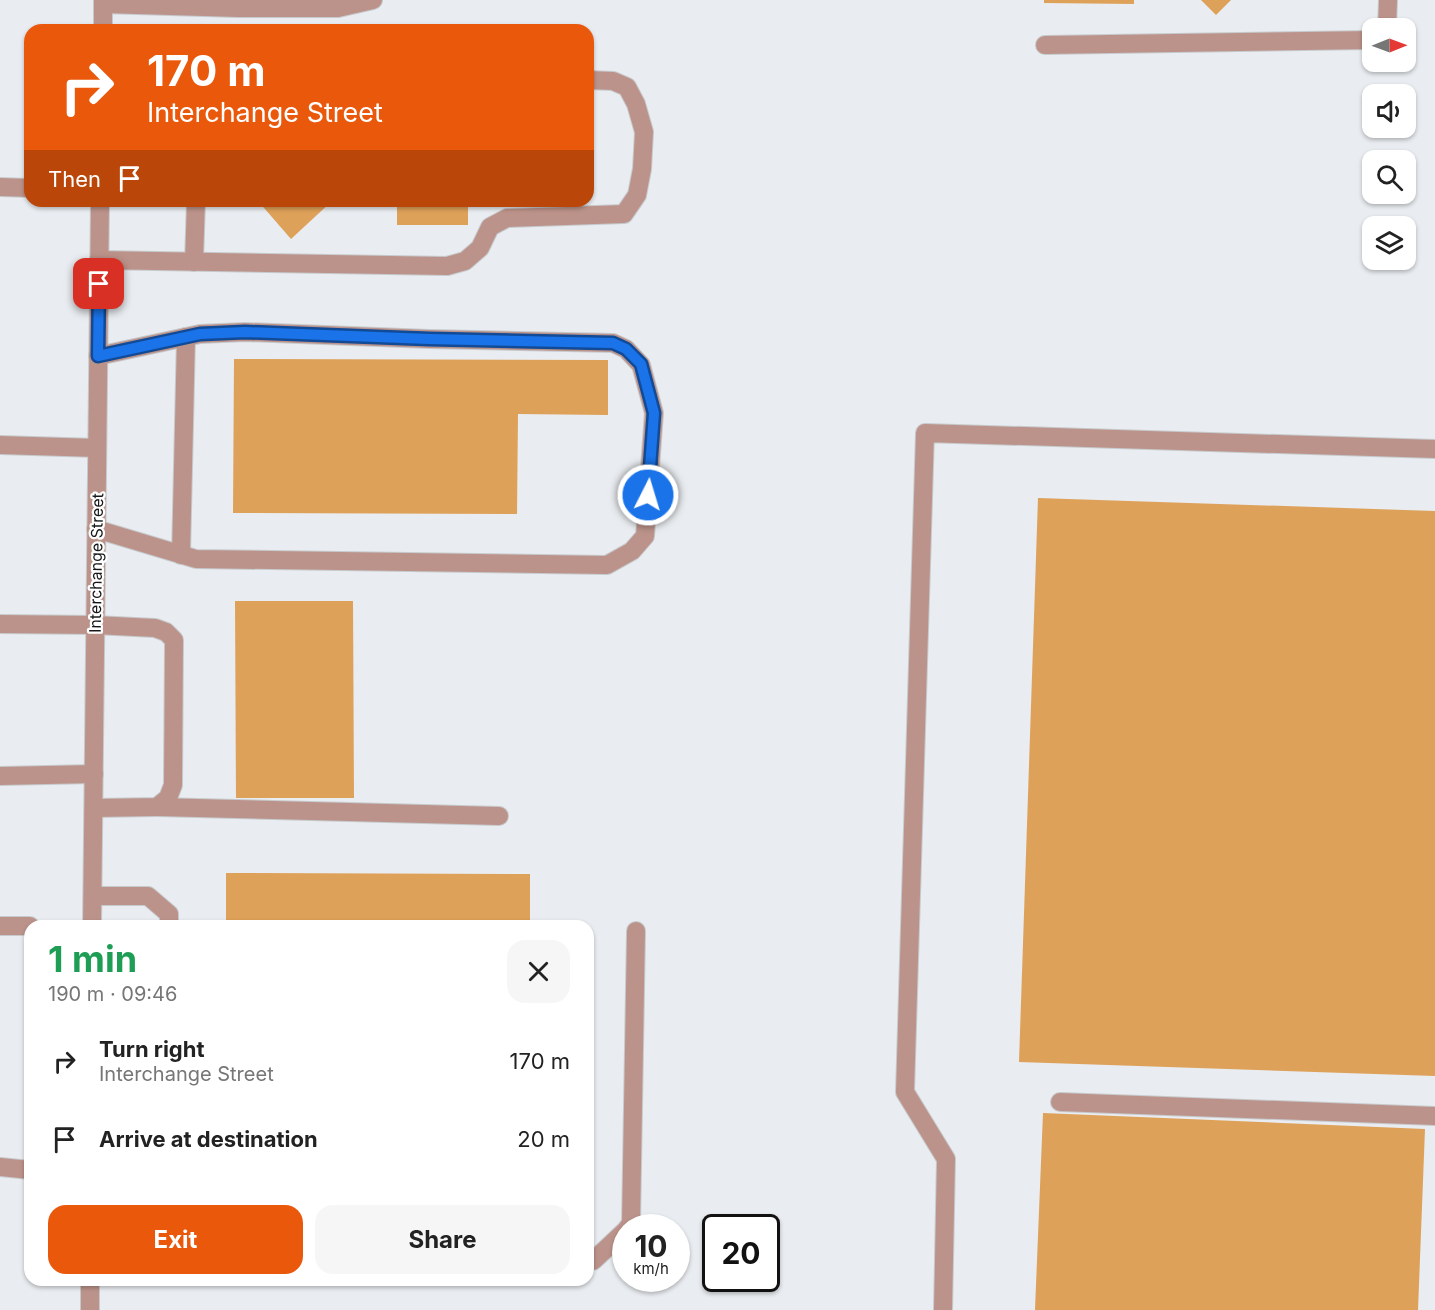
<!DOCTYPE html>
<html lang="en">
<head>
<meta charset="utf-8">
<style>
  body { margin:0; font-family:Inter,sans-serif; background:#f6f6f6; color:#222; height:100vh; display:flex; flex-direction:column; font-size:22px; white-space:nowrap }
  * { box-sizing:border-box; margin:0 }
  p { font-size:20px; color:#767676 }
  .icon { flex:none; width:33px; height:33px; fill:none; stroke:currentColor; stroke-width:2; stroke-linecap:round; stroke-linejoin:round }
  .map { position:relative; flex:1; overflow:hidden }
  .sheet { position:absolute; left:24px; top:920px; width:570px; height:366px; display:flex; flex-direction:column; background:#fff; border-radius:18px; box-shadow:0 2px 4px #0004 }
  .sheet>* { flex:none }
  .top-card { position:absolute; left:24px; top:24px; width:570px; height:183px; border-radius:18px; box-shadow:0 2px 4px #0004; background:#ea580c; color:#fff; overflow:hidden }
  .needle { width:39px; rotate:89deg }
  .tools { position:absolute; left:1362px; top:18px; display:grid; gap:12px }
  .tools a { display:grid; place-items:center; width:54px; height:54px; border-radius:12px; background:#fff; box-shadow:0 2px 4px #0004; font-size:30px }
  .speed { position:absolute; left:612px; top:1214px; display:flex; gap:12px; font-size:30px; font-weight:700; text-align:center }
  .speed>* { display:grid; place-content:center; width:78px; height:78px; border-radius:50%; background:#fff; box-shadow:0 2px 4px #0004; line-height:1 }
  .speed small { font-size:15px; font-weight:400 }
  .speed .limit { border:3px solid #111; border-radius:9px; background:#fff; color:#111 }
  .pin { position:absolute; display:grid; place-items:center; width:51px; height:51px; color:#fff; margin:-26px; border-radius:12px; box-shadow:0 3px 9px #0006 }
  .me { position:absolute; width:66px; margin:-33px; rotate:5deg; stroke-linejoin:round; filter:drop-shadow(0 0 4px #0008) }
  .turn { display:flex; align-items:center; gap:21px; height:126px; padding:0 24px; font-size:27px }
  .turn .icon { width:78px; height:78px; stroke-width:2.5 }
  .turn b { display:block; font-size:42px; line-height:51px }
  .then { display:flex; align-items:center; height:57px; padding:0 24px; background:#0003; gap:12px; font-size:22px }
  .round { display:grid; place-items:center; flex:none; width:63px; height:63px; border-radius:18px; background:#f6f6f6 }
  .summary { display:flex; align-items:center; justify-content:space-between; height:102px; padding:0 24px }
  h1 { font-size:36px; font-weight:700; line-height:45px; color:#1e9e55 }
  .action { display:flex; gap:12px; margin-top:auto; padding:12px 24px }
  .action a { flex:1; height:69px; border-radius:18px; background:#ea580c; color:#fff; font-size:24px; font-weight:700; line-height:69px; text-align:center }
  .action a+a { background:#f6f6f6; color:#222 }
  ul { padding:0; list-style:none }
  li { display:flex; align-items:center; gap:18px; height:78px; padding:0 24px }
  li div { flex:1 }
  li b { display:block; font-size:22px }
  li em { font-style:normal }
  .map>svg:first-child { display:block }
  .building { fill:#dea159 }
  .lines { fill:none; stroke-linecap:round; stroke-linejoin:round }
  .minor-casing { stroke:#c7cacd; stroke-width:20 }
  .minor { stroke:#bc938a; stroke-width:18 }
  .route-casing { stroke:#114b97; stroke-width:15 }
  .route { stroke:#1a73e8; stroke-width:10 }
  .labels { text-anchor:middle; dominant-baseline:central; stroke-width:4.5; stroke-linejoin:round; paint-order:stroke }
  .street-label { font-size:16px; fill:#151617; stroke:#fff }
</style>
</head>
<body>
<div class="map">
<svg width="1435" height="1310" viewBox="0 0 1435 1310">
  <rect width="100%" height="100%" fill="#e9ecf0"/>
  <g class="building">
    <polygon points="1044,0 1134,0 1134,4 1044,3"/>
    <polygon points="1201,0 1231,0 1216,15"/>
    <polygon points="258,201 332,201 291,239"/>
    <rect x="397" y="201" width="71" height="24"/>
    <polygon points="234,359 608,360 608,415 518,414 517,514 233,513"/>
    <polygon points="1038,498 1435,511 1435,1076 1019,1062"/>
    <polygon points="235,601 353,601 354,798 236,798"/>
    <polygon points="226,873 530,874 530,926 226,926"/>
    <polygon points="1043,1113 1425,1129 1418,1310 1035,1310"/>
  </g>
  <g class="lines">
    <defs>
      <g id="minor">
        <polyline points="103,4 238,8 338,8 373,0"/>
        <polyline points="1387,28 1388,0"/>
        <polyline points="103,30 103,0"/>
        <polyline points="1045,45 1372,40"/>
        <polyline points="0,187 30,188"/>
        <polyline points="99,260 447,266 465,261 480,248 490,227 507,218 624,214 637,195 642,169 644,132 636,104 627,87 613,81 588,80"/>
        <polyline points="194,262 196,201"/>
        <polyline points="0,445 97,448"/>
        <polyline points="96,529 196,559 607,565 632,551 645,536 654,413 641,365 626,349 613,343 429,339 245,332 200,334 98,356"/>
        <polyline points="181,555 186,337"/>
        <polyline points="0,624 95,625 155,628 166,632 174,640 173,785 168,798 157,807 94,808"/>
        <polyline points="0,776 94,774"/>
        <polyline points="157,807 499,816"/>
        <polyline points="93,896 148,896 169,914 169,926"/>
        <polyline points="0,926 30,926"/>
        <polyline points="92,926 100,201"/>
        <polyline points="1060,1102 1435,1116"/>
        <polyline points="0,1167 30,1170"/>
        <polyline points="628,1227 631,1224 636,931"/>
        <polyline points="588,1261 593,1261 626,1230"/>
        <polyline points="90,1310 90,1280"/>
        <polyline points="943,1310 946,1159 905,1092 925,433 1435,449"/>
      </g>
    </defs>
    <use href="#minor" class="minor-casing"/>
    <use href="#minor" class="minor"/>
  </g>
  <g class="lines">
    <defs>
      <polyline id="route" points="99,284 98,356 200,334 245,332 429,339 613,343 626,349 641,364 654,413 648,495"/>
    </defs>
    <use href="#route" class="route-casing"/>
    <use href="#route" class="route"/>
  </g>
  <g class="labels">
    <g class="street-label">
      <text transform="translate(96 563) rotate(-89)">Interchange Street</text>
    </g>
  </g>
</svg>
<div class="tools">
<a><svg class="needle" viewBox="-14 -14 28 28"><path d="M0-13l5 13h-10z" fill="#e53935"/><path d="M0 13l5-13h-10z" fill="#767676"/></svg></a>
<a><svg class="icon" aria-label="sound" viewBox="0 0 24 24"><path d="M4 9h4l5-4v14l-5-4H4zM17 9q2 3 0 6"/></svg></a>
<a><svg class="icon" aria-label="search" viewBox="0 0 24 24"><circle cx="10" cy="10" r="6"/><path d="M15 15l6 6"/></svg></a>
<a><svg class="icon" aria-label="layers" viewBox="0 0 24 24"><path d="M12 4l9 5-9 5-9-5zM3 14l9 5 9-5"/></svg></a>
</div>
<div class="speed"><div>10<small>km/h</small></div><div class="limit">20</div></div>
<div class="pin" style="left:99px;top:284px;background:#d93025"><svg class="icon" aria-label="arrive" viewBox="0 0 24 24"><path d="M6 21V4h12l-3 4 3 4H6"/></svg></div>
<svg class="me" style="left:648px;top:495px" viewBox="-20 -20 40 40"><circle r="17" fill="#1a73e8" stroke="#fff" stroke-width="3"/><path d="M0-11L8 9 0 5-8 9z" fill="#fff"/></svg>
<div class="top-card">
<div class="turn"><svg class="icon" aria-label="right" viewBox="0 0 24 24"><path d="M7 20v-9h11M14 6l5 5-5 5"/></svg><div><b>170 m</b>Interchange Street</div></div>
<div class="then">Then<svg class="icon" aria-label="arrive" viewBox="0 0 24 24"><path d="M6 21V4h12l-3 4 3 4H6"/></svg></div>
</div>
<section class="sheet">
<div class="summary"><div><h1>1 min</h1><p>190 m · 09:46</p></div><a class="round"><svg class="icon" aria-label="close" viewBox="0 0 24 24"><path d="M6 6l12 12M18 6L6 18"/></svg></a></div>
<ul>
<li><svg class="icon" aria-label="right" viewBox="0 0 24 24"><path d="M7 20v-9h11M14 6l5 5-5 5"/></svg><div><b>Turn right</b><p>Interchange Street</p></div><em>170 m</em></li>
<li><svg class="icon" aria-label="arrive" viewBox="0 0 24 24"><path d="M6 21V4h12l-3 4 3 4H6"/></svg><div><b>Arrive at destination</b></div><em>20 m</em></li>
</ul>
<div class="action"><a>Exit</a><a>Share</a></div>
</section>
</div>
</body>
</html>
